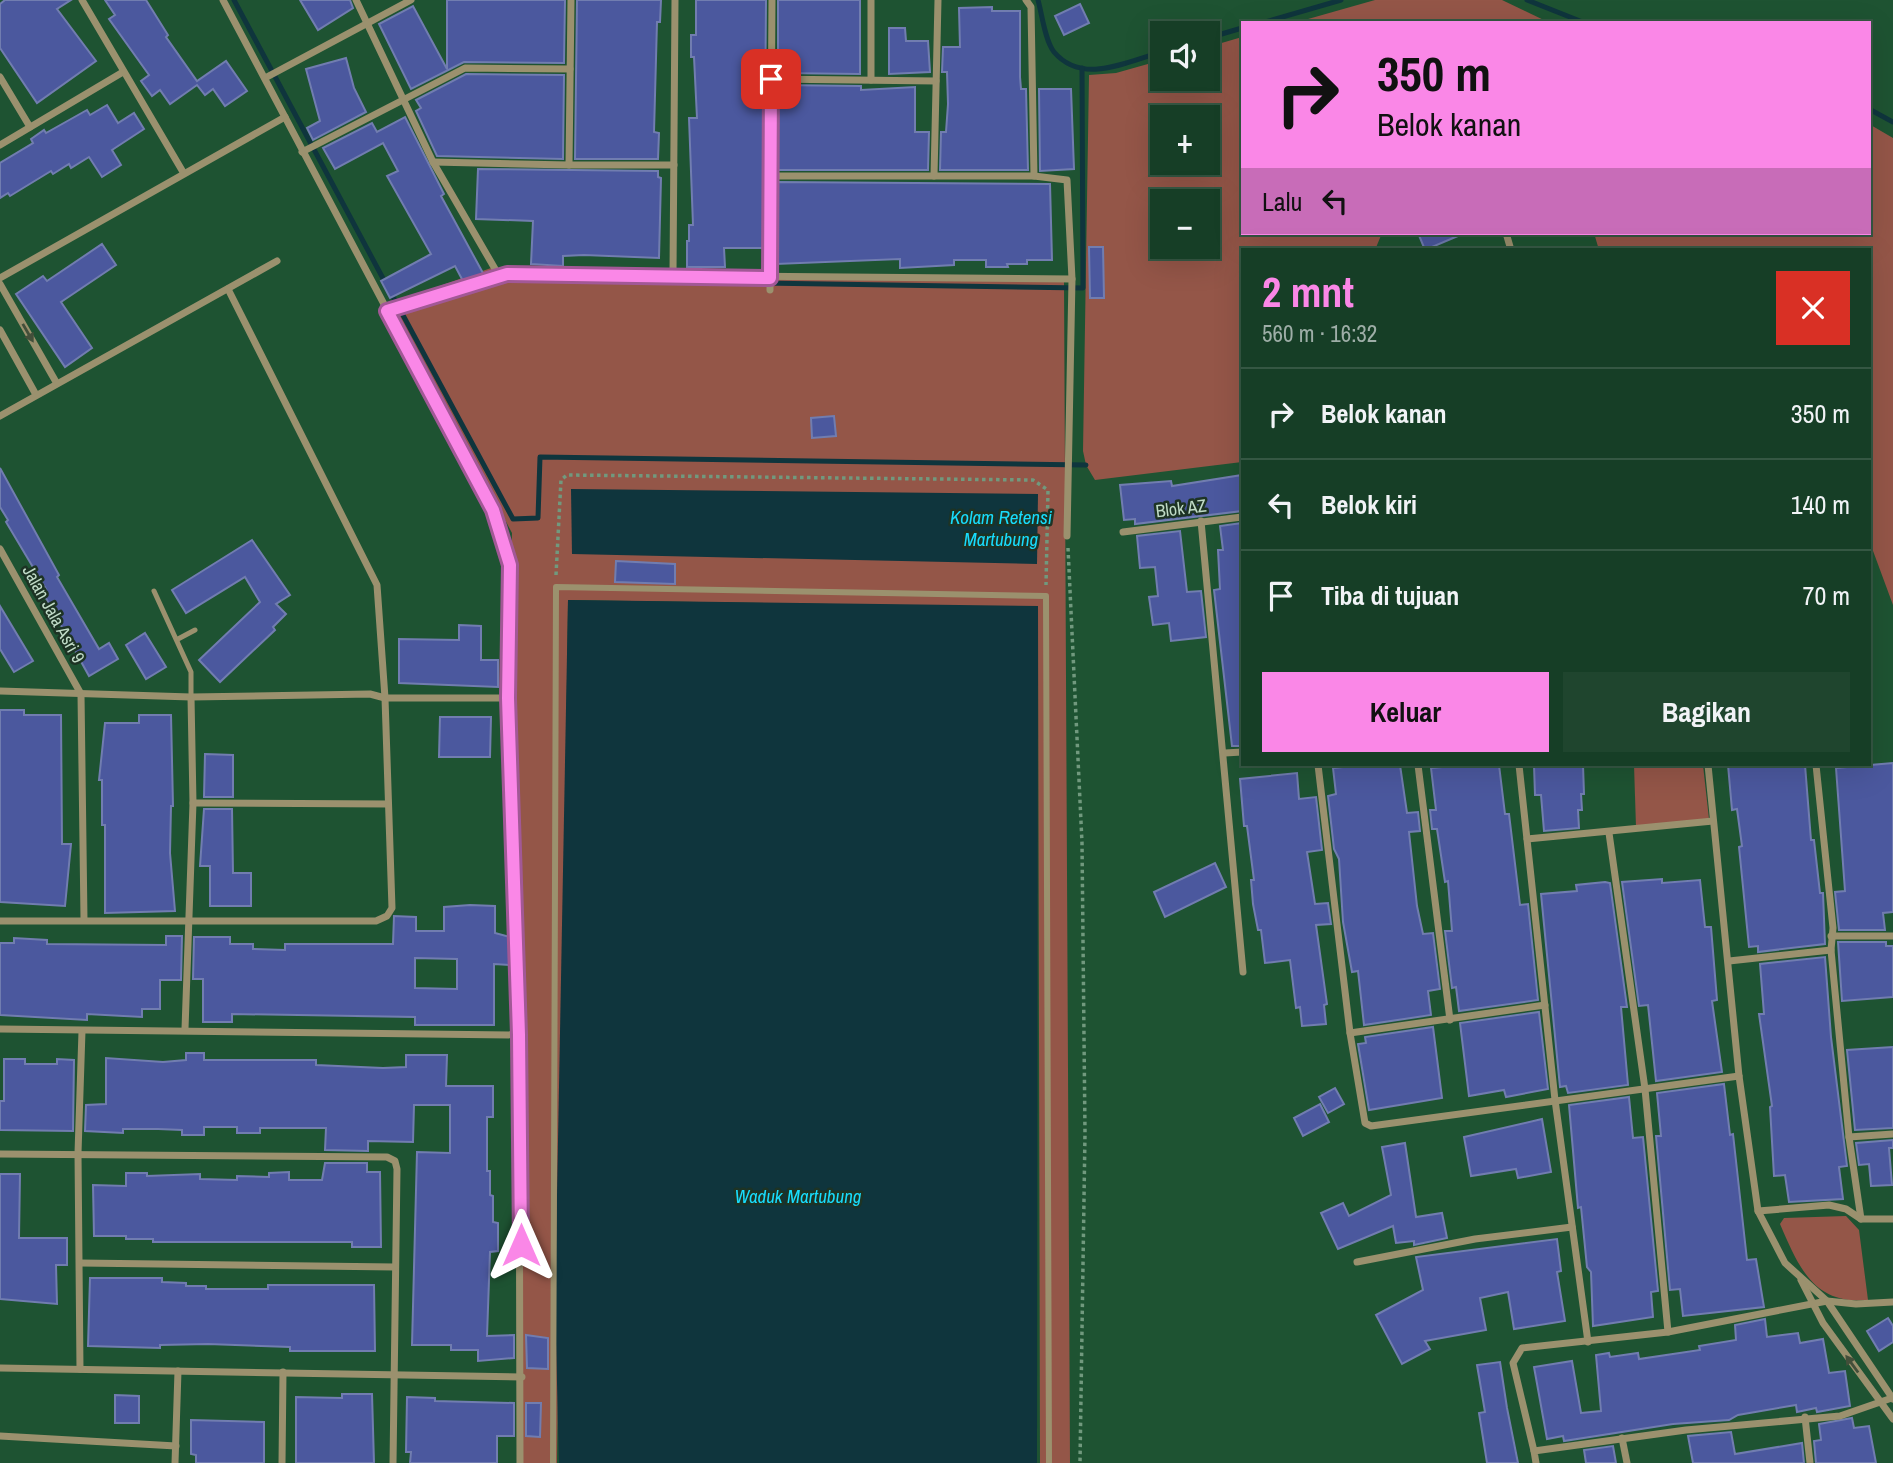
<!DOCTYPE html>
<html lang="id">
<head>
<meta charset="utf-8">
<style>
  body { margin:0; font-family:"Archivo Narrow",sans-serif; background:#1f452e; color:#f1f3f6; height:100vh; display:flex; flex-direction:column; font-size:26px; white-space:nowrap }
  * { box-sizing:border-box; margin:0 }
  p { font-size:23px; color:#9eaea7 }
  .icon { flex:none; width:38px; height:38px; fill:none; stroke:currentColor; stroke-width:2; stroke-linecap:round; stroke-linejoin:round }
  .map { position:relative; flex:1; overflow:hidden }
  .sheet { position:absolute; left:1241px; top:248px; width:630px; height:518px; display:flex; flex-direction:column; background:#163e26; border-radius:0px; box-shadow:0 7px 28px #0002,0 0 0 2px #355743 }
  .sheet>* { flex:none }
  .banner { position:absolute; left:1241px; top:21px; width:630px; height:214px; border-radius:0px; box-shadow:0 7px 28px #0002,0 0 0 2px #355743; background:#fa87e7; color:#111; overflow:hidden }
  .fabs { position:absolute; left:1150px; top:21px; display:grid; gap:14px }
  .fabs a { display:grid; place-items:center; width:70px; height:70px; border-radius:0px; background:#163e26; box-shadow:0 7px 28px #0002,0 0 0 2px #355743; font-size:35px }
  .pin { position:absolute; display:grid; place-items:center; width:60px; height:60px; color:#fff; margin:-30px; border-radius:14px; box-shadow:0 4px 10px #0006 }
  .me { position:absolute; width:77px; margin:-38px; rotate:0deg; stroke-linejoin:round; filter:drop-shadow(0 0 5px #0008) }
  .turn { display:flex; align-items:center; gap:24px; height:147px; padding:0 21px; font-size:32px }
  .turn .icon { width:91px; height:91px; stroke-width:2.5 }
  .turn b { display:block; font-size:49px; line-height:60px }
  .then { display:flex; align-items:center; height:66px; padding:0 21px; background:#0003; gap:14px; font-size:26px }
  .round { display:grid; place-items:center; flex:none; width:74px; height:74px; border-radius:0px; background:#1f452e }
  .summary { display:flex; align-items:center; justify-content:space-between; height:119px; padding:0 21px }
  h1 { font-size:42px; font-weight:700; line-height:52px; color:#fa87e7 }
  .action { display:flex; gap:14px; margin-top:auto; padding:14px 21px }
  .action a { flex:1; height:80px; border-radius:0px; background:#fa87e7; color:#111; font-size:28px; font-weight:700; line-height:80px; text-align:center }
  .action a+a { background:#1f452e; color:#f1f3f6 }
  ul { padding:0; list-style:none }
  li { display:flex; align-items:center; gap:21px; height:91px; padding:0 21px; border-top:2px solid #355743 }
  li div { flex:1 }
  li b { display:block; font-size:26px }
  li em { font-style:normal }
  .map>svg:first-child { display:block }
  .green { fill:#945648; fill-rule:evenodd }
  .water { fill:#0f353d }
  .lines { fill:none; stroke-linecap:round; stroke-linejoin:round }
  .stream { stroke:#0f353d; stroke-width:5 }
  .building { fill:#4b589e; stroke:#717db0; stroke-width:2; fill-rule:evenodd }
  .path { stroke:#71997e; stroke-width:3.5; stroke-dasharray:3.5 3.5; stroke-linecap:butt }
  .service { stroke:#9b916e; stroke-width:5 }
  .pedestrian { stroke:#9b916e; stroke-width:6 }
  .minor { stroke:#9b916e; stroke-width:7 }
  .oneway { fill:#434f3a }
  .route-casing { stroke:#a25896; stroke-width:18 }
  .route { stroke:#fa87e7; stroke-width:12 }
  .labels { text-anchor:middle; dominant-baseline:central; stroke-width:5; stroke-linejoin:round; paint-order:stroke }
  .street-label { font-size:18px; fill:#c0dbc7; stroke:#1d3324 }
  .water-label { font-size:19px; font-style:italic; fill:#18dcfc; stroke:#1d3324 }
</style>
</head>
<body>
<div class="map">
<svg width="1893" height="1463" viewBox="0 0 1893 1463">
  <rect width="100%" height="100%" fill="#1e5332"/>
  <g class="green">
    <polygon points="1375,0 1502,0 1550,23 1294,23"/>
    <path d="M 1242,37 L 1242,233 L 1382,233 L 1375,250 L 1242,250 L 1242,329 L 1240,330 L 1242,462 L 1095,480 L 1086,465 L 1083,451 L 1089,75 L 1116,73 L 1162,60 L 1162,79 L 1208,79 L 1208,47 ZM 1162,117 L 1208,117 L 1208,163 L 1162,163 ZM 1162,201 L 1208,201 L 1208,247 L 1162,247 Z"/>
    <polygon points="1869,124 1893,138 1893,605 1869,540 1869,250 1599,250 1594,233 1869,233"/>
    <polygon points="491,268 1064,281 1070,1463 1040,1463 1038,607 568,600 557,1463 520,1463 514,592 510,591 512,533 391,303"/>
    <polygon points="1634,765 1703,765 1709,819 1636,827"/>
    <path d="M 1846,1216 L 1859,1230 L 1868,1300 C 1814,1305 1799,1268 1780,1224 L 1784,1218 Z"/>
  </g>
  <g class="water">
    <polygon points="571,489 1038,494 1037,564 572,554"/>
    <polygon points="568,600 1038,606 1037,1463 559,1463 555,1303"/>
  </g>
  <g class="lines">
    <g class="stream">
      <polyline points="234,0 386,284"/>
      <path d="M 1038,0 C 1042,14 1045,41 1054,52 C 1083,86 1128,61 1162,52"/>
      <polyline points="1527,0 1585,23"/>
      <polyline points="1262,23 1341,0"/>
      <polyline points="1208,38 1242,28"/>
      <polyline points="1869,109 1893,122"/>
      <polyline points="497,279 1083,288 1082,68"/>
      <polyline points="391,293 513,519 538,518 540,457 1086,465"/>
      <polyline points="401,311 448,296"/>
    </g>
  </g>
  <g class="building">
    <polygon points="5,0 71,0 57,9 96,61 37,103 0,48 0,4"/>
    <polygon points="105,0 146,0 168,35 166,37 197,81 226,61 247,91 225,106 213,89 205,95 197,85 170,104 160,90 152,96 141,81 149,75 109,19 115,15"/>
    <polygon points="300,0 350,0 353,8 318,30"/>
    <polygon points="447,0 565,0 564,63 464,62 411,89 379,24 413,6 447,69"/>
    <polygon points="577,0 661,0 660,22 657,22 654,132 659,133 658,159 575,159"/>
    <polygon points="696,0 766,0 764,248 724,248 725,267 687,267 687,241 689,241 689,225 693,225 689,118 697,118 694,57 691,57 691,35 696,35"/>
    <polygon points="778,0 860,0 860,74 778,73"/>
    <polygon points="1080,4 1089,23 1064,35 1055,16"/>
    <polygon points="992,7 992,11 1020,11 1020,77 1021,89 1026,89 1028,170 940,170 941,132 946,132 948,104 947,72 942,72 943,47 960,47 959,8"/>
    <polygon points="889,28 905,28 906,41 928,41 930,72 889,74"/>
    <polygon points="346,58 354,88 366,112 313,140 307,128 320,121 306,69"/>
    <polygon points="466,74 564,75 563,159 437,156 416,111 421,108 416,100"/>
    <polygon points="778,85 861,86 861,90 915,87 915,132 929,132 928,170 777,170"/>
    <polygon points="1039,89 1071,89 1074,169 1040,171"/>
    <polygon points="107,105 118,123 134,113 144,129 112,150 121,165 102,177 89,157 71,168 69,164 53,174 51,171 10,196 8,193 0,198 0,163 33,143 31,139 44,130 46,133 87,110 90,115"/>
    <polygon points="405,117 444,194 441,196 484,275 463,281 455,266 390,298 381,281 431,254 387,176 398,171 383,143 335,169 323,148 372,123 377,132"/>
    <polygon points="478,169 658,171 658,177 661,178 659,258 584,255 563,256 563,266 531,264 533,221 476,219"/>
    <polygon points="777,182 1050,184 1052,260 1027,260 1027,264 1007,264 1008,267 986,267 986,260 954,260 954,265 900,268 900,259 776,264"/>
    <polygon points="1418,233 1465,233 1425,250"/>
    <polygon points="102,244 116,265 61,302 92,348 65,367 16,294 43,276 47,281"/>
    <polygon points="1089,247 1103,247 1104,298 1090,298"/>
    <polygon points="834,416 836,436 812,438 811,418"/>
    <polygon points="0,468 59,575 57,577 99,649 109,643 118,659 89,676 42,591 46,589 6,522 8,520 0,507"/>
    <polygon points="1242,475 1242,511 1135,524 1135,519 1124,520 1120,485 1171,481 1172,486"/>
    <polygon points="1242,523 1242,746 1232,746 1214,590 1220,589 1218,550 1223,550 1220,526"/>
    <polygon points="1180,531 1187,592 1201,591 1206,637 1171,641 1169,623 1153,625 1149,597 1158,596 1155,567 1140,568 1137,536"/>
    <polygon points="252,540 290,595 276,604 286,614 273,627 275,630 220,682 199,660 260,602 245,577 186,613 172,590"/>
    <polygon points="616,561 675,564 675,584 615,582"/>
    <polygon points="0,606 33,661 14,672 0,649"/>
    <polygon points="459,625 481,626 481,660 498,660 498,687 399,683 399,639 459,640"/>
    <polygon points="145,633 166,667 146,679 126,645"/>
    <polygon points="0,710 24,710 24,715 61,715 62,844 71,844 65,906 0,902"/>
    <polygon points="139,715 171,715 173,806 171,806 170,853 175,911 105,913 105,825 102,825 102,780 99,780 105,723 139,723"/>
    <polygon points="440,717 491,717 490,757 439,757"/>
    <polygon points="205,754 233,755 233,797 204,797"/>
    <polygon points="1893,763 1893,912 1883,913 1885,930 1839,930 1835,892 1845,891 1836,768"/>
    <polygon points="1363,765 1400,765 1407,813 1418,812 1420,831 1409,832 1417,906 1423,934 1433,933 1440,989 1428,991 1431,1015 1364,1025 1358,971 1352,972 1343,922 1339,859 1334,849 1328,796 1336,794 1333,768"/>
    <polygon points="1465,765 1499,765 1505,814 1509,814 1520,905 1528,904 1538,1000 1459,1011 1456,987 1452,988 1445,931 1452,931 1448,881 1445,882 1437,829 1432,829 1430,810 1436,810 1431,768"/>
    <polygon points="1534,765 1583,765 1584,794 1581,794 1582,810 1578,810 1579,828 1544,831 1541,795 1535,795"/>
    <polygon points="1728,765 1805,765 1811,840 1814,840 1820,893 1823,893 1825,944 1758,952 1758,946 1749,947 1739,847 1742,846 1737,809 1732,810"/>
    <polygon points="1297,773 1299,799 1316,797 1322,850 1307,852 1315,904 1328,903 1331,924 1316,925 1327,1004 1324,1005 1326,1024 1302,1026 1300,1007 1296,1008 1290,960 1265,963 1261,930 1258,930 1253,904 1251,880 1254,880 1247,826 1244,826 1240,779"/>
    <polygon points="204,809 232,809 233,873 251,873 251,906 210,906 210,866 200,866"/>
    <polygon points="1215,863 1226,887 1165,917 1154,892"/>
    <polygon points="1662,879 1662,883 1700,880 1705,927 1711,927 1717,1000 1712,1001 1722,1072 1656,1081 1648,1005 1639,1006 1622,882"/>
    <polygon points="1605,882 1610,883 1627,1007 1621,1007 1628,1085 1568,1093 1566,1086 1560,1087 1541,894 1577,891 1576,885"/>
    <path d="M 470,905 L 495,906 L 495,933 L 510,937 L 511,965 L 494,964 L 494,1025 L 415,1025 L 415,1017 L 232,1014 L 232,1022 L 203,1022 L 203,979 L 193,979 L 194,937 L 230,937 L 230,944 L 253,944 L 253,949 L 285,950 L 285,944 L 393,944 L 394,916 L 416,917 L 416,931 L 444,931 L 444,907 ZM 415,958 L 457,959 L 457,989 L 415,988 Z"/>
    <polygon points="166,936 182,936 181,980 160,980 160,1009 142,1009 142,1017 87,1014 87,1020 0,1015 0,943 14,943 14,938 47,940 47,944 166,945"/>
    <polygon points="1838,942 1886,942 1886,946 1893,946 1893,997 1842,1001"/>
    <polygon points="1825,957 1831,1037 1847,1166 1839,1167 1843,1199 1789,1202 1785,1175 1774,1176 1770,1107 1772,1106 1759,1014 1764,1014 1760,964"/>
    <polygon points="1539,1012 1548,1089 1506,1097 1504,1090 1469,1096 1460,1023"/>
    <polygon points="1433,1027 1442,1098 1369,1110 1358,1044 1366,1043 1365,1037"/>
    <polygon points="1893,1047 1893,1128 1855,1130 1847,1050"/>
    <polygon points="186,1053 204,1053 204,1060 316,1060 316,1065 383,1068 406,1067 406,1055 447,1055 446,1086 493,1086 493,1117 487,1117 487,1171 490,1171 490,1195 493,1196 493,1222 498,1223 498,1251 490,1252 487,1336 514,1335 514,1358 478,1361 478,1350 451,1350 451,1345 412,1345 417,1152 450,1153 450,1105 414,1105 413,1142 368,1141 368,1151 325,1150 326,1128 260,1128 260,1133 237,1133 237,1127 204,1127 204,1135 182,1135 182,1130 158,1129 123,1129 123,1133 85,1131 86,1105 106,1104 106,1058 163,1062 186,1060"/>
    <polygon points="4,1059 25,1059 25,1064 57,1064 57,1059 74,1060 73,1131 0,1130 0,1101 4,1101"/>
    <polygon points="1724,1084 1730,1135 1733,1134 1747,1260 1756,1259 1764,1307 1683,1316 1680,1289 1670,1290 1656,1136 1661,1136 1657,1093"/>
    <polygon points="1335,1088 1344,1104 1328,1113 1319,1097"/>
    <polygon points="1629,1097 1633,1138 1643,1137 1658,1291 1651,1292 1653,1317 1593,1326 1591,1272 1587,1267 1581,1207 1578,1208 1569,1105"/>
    <polygon points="1320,1104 1329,1122 1303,1136 1294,1118"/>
    <polygon points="1542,1119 1551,1172 1518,1178 1516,1169 1471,1176 1464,1137"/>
    <polygon points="1893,1140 1893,1148 1889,1148 1892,1185 1871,1186 1869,1164 1859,1165 1856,1143"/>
    <polygon points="1405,1143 1416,1217 1442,1213 1447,1238 1414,1245 1414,1241 1396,1243 1393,1226 1338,1249 1321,1213 1343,1203 1349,1216 1391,1195 1382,1147"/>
    <polygon points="325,1163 367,1163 367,1172 380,1172 381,1247 352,1247 352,1242 153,1242 153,1239 126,1239 126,1236 94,1236 93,1185 126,1186 126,1173 147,1173 147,1176 200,1174 200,1179 237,1180 237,1176 269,1177 269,1173 289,1172 289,1180 322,1180"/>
    <polygon points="0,1174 20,1174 19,1238 67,1238 67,1265 56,1265 57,1304 0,1299"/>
    <polygon points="1557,1239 1561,1271 1557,1272 1565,1321 1514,1329 1508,1292 1480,1298 1486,1330 1425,1341 1430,1349 1402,1364 1376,1315 1423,1290 1416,1257"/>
    <polygon points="90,1278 162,1278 162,1282 186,1283 186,1286 206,1286 206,1289 268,1289 268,1285 374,1285 375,1351 290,1351 290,1347 208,1344 160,1345 160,1348 88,1346"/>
    <polygon points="1888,1318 1893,1326 1893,1342 1879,1351 1867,1331"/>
    <polygon points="1765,1319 1767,1337 1798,1333 1800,1343 1823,1339 1829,1373 1845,1371 1850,1406 1817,1412 1816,1408 1797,1412 1796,1405 1738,1415 1729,1420 1673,1424 1564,1441 1563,1436 1547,1439 1534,1367 1572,1361 1581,1413 1601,1411 1596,1355 1609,1353 1610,1357 1638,1353 1639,1359 1700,1350 1699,1346 1736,1340 1735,1325"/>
    <polygon points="526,1335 548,1338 548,1369 527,1368"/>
    <polygon points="1500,1362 1507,1408 1518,1463 1487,1463 1479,1413 1485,1412 1477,1365"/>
    <polygon points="342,1394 372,1394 374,1463 296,1463 296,1397 342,1398"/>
    <polygon points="115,1395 139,1396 139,1423 115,1423"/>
    <polygon points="407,1397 435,1398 435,1401 514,1403 514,1436 497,1436 497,1463 410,1463 411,1452 406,1452"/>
    <polygon points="526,1403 541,1403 540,1437 526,1436"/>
    <polygon points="1852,1418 1854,1428 1869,1426 1876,1463 1816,1463 1814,1441 1821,1440 1819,1424"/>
    <polygon points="191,1420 264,1422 264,1463 196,1463 196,1455 191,1454"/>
    <polygon points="1731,1432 1735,1454 1802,1443 1804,1463 1693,1463 1688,1436"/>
    <polygon points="1613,1446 1616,1463 1586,1463 1584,1450"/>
  </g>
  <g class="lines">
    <g class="path">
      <polyline points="1068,548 1082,843 1085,1133 1080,1463"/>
      <polyline points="556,575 561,480 567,475 1033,480 1048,490 1046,585"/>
    </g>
    <g class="service">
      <polyline points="154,591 191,672 191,697"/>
      <polyline points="178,639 195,630"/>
    </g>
    <polyline class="pedestrian" points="553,1463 556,587 1046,596 1049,1463"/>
    <g class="minor">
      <polyline points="82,0 183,172"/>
      <polyline points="223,0 493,510 510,565 508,698 519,1035 520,1463"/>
      <polyline points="356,0 433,162 498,274"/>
      <polyline points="1026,0 1031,7 1034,176"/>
      <polyline points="0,77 30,127"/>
      <polyline points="265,78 411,0"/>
      <polyline points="771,79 936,81"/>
      <polyline points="871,80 871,0"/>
      <polyline points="0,145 123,72"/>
      <polyline points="302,152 465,68 570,69"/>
      <polyline points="433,162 569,165 571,0"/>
      <polyline points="569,165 674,165"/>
      <polyline points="771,176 1034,176 1067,180 1072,279 1067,536"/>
      <polyline points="934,176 938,0"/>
      <polyline points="1506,233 1511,250"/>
      <polyline points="673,274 675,0"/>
      <polyline points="0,278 285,117"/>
      <polyline points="0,284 56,382"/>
      <polyline points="770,290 772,0"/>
      <polyline points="387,311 507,274 1072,279"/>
      <polyline points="0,330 35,393"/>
      <polyline points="0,416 277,261"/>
      <polyline points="1201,521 1243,972"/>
      <polyline points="1123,532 1242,517"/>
      <polyline points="0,549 81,694 84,919"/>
      <polyline points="0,691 191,697 370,694 385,698 508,698"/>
      <polyline points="1225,753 1242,752"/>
      <polyline points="1318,765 1350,1033 1365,1123 1371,1126 1739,1076"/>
      <polyline points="1418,765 1450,1020"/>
      <polyline points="1519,765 1555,1100 1588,1342"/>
      <polyline points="1708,765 1739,1076 1758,1211 1785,1263 1827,1301 1893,1399"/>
      <polyline points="1816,765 1833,928 1831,950 1849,1137 1861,1219"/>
      <polyline points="193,803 388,804"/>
      <polyline points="1609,833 1645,1089 1668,1332"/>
      <polyline points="1527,839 1713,821"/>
      <polyline points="0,921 376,921 387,916 392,908 385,698 377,585 228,289"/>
      <polyline points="1831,936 1893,936"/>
      <polyline points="1729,961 1831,950"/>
      <polyline points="0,1029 519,1035"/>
      <polyline points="185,1029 193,803 191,697"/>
      <polyline points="1350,1033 1545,1005"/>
      <polyline points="1849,1137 1893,1134"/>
      <polyline points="0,1154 387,1157 395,1161 397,1169 393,1463"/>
      <polyline points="1758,1211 1829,1205 1846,1209 1861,1219 1893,1219"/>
      <polyline points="1357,1262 1475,1239 1572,1227"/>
      <polyline points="80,1263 395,1267"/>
      <polyline points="1801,1280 1823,1323 1893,1419"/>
      <polyline points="0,1368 522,1377"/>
      <polyline points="80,1369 78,1153 82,1031"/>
      <polyline points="1805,1417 1810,1463"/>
      <polyline points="0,1436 176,1446"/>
      <polyline points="1622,1438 1627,1463"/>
      <polyline points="1534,1451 1513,1363 1522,1348 1668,1332 1827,1301 1856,1304 1893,1302"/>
      <polyline points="175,1463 178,1371"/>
      <polyline points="282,1463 283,1372"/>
      <polyline points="1536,1463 1534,1451 1686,1430 1840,1416 1892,1398"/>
    </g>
  </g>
  <defs><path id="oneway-solid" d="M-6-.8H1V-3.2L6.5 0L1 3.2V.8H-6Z" transform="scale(1.75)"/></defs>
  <g class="oneway">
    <use href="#oneway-solid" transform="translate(28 333) rotate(60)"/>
    <use href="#oneway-solid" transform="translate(1852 1364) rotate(-126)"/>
  </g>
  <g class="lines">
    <defs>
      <polyline id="route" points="521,1245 519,1035 508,698 510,565 493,510 387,311 507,274 770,278 771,79"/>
    </defs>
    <use href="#route" class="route-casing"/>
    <use href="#route" class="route"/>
  </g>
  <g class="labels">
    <g class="street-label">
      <text transform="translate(1181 508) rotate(-7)">Blok AZ</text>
      <text transform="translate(54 614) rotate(61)">Jalan Jala Asri 9</text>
    </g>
    <g class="water-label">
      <text x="1001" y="517">Kolam Retensi<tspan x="1001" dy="22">Martubung</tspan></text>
      <text x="798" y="1196">Waduk Martubung</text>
    </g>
  </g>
</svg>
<div class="fabs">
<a><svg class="icon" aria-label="sound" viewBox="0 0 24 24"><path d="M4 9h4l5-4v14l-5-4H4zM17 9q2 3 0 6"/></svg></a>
<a>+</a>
<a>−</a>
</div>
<div class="pin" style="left:771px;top:79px;background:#d93025"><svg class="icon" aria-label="arrive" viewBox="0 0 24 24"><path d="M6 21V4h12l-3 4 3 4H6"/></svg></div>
<svg class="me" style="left:521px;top:1245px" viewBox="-20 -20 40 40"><path d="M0-17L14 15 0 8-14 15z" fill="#fa87e7" stroke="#fff" stroke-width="4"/></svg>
<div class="banner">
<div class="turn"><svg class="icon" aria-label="right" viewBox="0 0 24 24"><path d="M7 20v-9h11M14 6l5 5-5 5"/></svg><div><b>350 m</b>Belok kanan</div></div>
<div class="then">Lalu<svg class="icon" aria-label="left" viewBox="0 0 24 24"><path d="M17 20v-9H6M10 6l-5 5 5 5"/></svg></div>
</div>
<section class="sheet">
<div class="summary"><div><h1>2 mnt</h1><p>560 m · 16:32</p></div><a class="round" style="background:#d93025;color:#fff"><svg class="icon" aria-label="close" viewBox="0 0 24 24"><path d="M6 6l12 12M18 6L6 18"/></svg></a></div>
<ul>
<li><svg class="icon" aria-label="right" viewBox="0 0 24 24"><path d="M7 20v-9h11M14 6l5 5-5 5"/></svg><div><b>Belok kanan</b></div><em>350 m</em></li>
<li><svg class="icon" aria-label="left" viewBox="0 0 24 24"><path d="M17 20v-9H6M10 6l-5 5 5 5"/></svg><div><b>Belok kiri</b></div><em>140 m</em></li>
<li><svg class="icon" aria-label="arrive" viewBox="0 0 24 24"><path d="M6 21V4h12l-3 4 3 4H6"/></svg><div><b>Tiba di tujuan</b></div><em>70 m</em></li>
</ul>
<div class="action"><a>Keluar</a><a>Bagikan</a></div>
</section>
</div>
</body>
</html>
